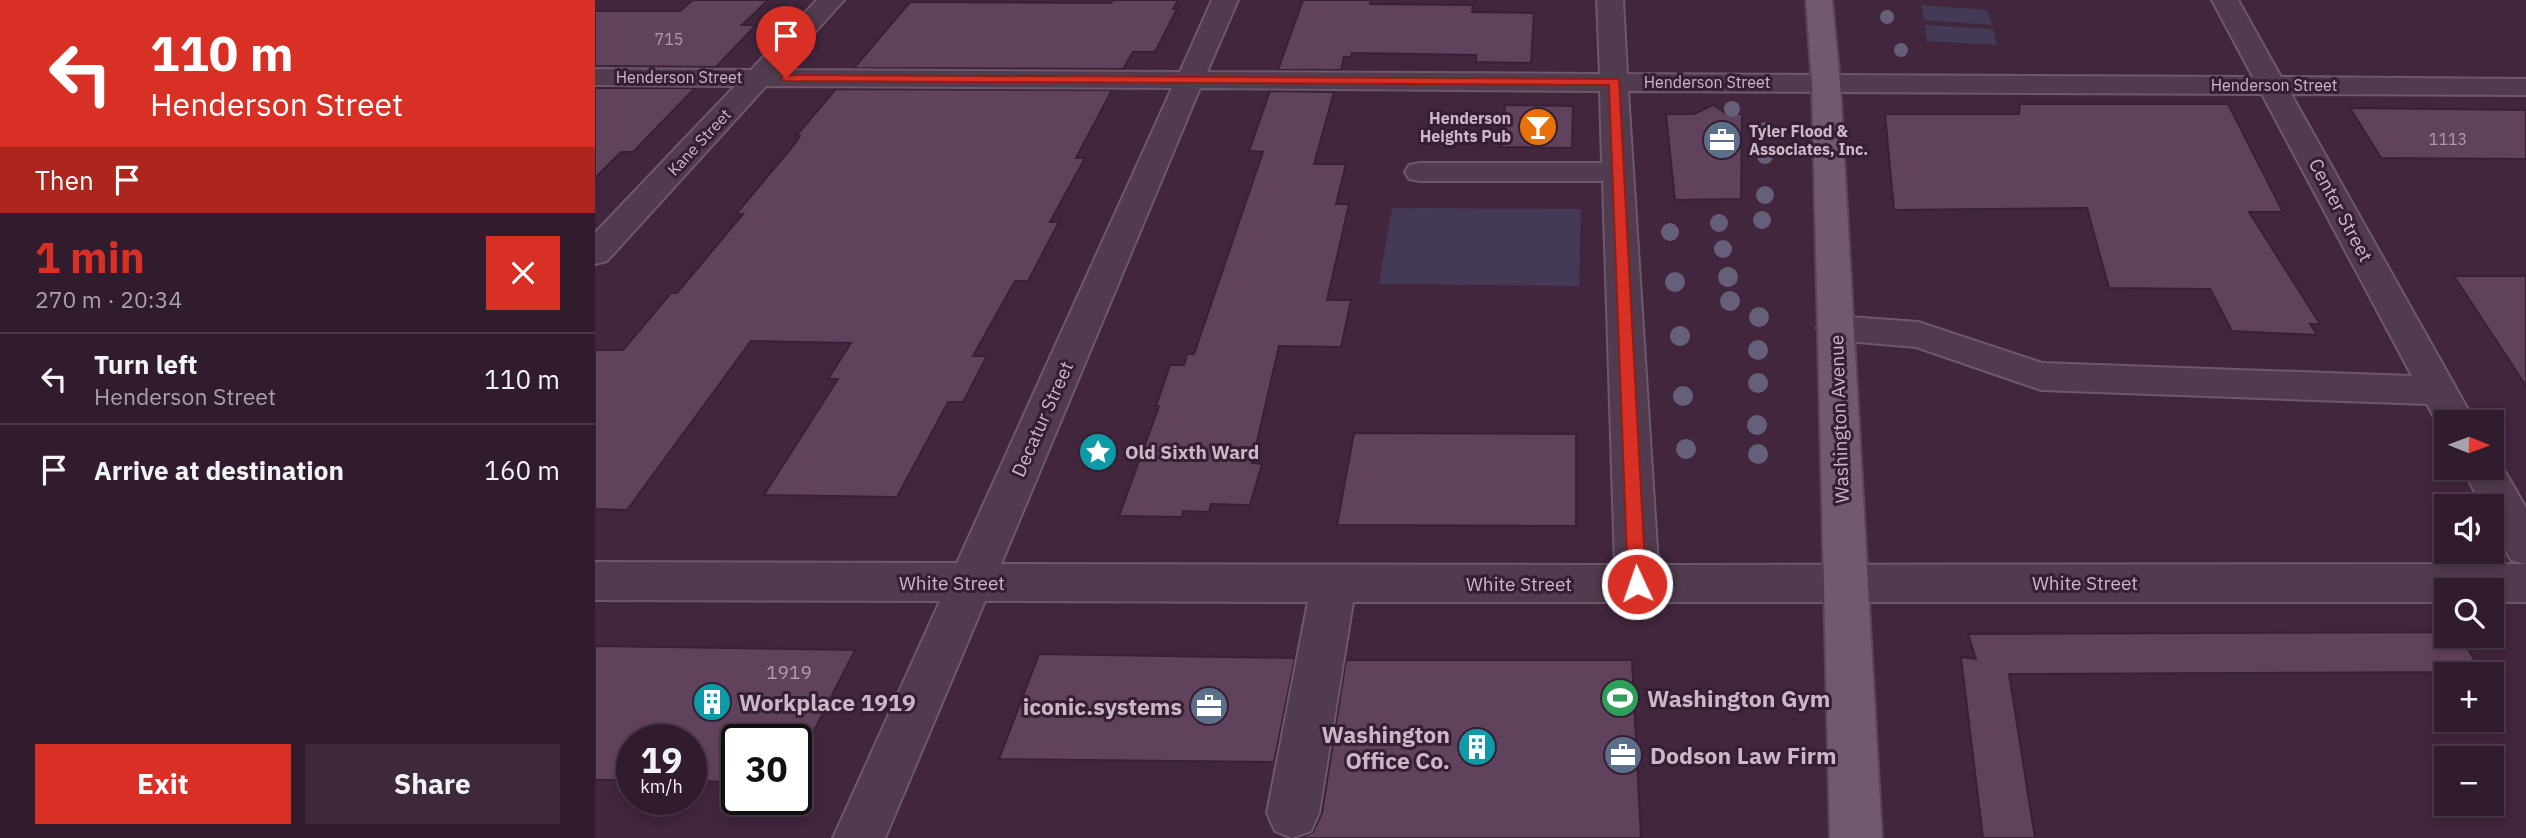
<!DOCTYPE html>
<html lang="en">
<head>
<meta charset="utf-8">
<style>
  body { margin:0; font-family:"IBM Plex Sans",sans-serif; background:#3d293a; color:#f1f3f6; height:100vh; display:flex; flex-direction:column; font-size:26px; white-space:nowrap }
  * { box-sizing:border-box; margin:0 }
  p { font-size:23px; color:#a8a1aa }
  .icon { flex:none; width:38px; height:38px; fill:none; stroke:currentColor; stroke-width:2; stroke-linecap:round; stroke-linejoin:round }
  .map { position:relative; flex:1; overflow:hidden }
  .details { display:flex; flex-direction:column; background:#311c2e; width:595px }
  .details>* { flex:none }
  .banner { background:#d93025; color:#fff; overflow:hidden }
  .needle { width:46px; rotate:91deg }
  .controls { position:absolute; left:1839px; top:410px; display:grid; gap:14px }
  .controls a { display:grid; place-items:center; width:70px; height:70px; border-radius:0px; background:#311c2e; box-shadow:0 4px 10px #0003,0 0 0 2px #4c3a4a; font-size:35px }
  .speed { position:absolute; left:21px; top:724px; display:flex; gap:14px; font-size:35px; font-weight:700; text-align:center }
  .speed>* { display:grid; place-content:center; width:91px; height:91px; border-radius:50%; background:#311c2e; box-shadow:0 4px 10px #0003,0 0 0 2px #4c3a4a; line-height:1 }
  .speed small { font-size:18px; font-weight:400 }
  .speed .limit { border:4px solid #111; border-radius:10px; background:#fff; color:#111 }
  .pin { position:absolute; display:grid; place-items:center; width:60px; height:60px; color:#fff; margin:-72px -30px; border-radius:50% 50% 50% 0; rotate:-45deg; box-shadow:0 0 7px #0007 }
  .pin .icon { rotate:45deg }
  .me { position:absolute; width:77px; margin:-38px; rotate:357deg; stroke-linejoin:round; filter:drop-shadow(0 0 5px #0008) }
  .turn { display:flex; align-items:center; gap:24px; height:147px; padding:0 35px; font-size:32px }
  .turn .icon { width:91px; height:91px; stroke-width:2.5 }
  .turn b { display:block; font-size:49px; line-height:60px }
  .then { display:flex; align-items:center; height:66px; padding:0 35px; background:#0003; gap:14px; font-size:26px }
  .round { display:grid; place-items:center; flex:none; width:74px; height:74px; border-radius:0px; background:#3d293a }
  .head { display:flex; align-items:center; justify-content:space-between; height:119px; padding:0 35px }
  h1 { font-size:42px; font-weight:700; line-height:52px; color:#d93025 }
  .button { display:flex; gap:14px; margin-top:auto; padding:14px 35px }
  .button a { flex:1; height:80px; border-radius:0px; background:#d93025; color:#fff; font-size:28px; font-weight:700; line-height:80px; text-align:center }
  .button a+a { background:#3d293a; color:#f1f3f6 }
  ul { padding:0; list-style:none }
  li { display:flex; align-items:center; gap:21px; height:91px; padding:0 35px; border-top:2px solid #4c3a4a }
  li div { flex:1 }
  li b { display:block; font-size:26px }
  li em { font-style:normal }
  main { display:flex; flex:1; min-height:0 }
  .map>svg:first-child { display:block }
  .green { fill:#453a56 }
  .building { fill:#61425d; stroke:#382135; stroke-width:2 }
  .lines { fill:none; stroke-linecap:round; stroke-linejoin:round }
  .minor-casing { stroke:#6e586b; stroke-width:4 }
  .major-casing { stroke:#5a4457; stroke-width:4 }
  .minor { fill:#513b4e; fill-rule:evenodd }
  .major { fill:#71596e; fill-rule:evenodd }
  .tree { fill:#665f7a }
  .route { fill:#d93025; stroke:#8d1f18; stroke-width:2 }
  .labels { text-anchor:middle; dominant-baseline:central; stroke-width:6; stroke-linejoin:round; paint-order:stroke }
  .number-label { font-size:16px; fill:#b09aad }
  .far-street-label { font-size:16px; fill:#cbb7c8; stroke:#361f33 }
  .far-poi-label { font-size:16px; font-weight:bold; fill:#cbb7c8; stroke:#361f33; text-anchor:end }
  .street-label { font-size:19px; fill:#cbb7c8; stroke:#361f33 }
  .poi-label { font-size:19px; font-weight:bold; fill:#cbb7c8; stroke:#361f33; text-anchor:start }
  .near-number-label { font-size:19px; fill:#b09aad }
  .near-poi-label { font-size:23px; font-weight:bold; fill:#cbb7c8; stroke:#361f33; text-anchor:start }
</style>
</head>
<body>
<main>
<section class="details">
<div class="banner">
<div class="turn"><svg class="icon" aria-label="left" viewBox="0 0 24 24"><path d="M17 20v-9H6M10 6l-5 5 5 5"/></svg><div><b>110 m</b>Henderson Street</div></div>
<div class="then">Then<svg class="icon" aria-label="arrive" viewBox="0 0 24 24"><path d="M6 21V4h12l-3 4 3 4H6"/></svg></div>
</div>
<div class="head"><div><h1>1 min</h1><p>270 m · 20:34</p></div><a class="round" style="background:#d93025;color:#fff"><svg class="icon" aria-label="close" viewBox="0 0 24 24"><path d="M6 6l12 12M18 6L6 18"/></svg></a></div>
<ul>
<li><svg class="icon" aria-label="left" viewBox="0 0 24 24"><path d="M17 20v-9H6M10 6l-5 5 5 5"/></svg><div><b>Turn left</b><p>Henderson Street</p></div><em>110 m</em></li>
<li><svg class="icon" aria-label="arrive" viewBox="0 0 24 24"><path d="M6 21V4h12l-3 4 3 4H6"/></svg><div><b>Arrive at destination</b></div><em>160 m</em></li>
</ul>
<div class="button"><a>Exit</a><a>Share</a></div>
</section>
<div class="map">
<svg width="1931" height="838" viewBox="0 0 1931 838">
  <rect width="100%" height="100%" fill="#41263e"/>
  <g class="green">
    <polygon points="1326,5 1392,10 1397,25 1329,20"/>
    <polygon points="1330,25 1398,29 1402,45 1332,41"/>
    <polygon points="797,208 986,209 984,286 784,284"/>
  </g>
  <g class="building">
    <polygon points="98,0 173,0 147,25 161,25 121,67 0,66 0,11 85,11"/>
    <polygon points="518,0 583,0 578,9 582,9 560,52 538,52 528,69 259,68 315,2 516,3"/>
    <polygon points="708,0 776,0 775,4 878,5 877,12 939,13 936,63 881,62 881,55 757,53 756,57 749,57 746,70 683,70"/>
    <polygon points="0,88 100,88 38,152 26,152 0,178"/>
    <polygon points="241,89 517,90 481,158 490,158 455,222 464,222 433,281 420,281 378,356 392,356 368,402 353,402 302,497 169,495 243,379 233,379 256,343 156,341 32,510 0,509 0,350 28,350 76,293 82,293 148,214 141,214 199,145 205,136 201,136"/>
    <polygon points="675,91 739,92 719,164 751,164 741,204 754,204 732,300 756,300 746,347 684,346 657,463 667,464 655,505 616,504 614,512 588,511 587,517 524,516 564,406 561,406 575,365 589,365 592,354 599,354 668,152 654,151"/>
    <polygon points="1425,104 1633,104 1688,212 1654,212 1725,324 1715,324 1722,335 1637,331 1615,289 1514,288 1492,208 1299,210 1290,114 1424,114"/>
    <polygon points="910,105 978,106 977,148 906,147"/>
    <polygon points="1118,105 1132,114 1147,114 1146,199 1080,200 1071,114 1099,114"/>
    <polygon points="1755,108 1931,110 1931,159 1786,158"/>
    <polygon points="1859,276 1931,276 1931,386"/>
    <polygon points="759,433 981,434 981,526 742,525"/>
    <polygon points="1852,632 1852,635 1864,635 1887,672 1414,674 1440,838 1388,838 1366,657 1381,659 1373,634"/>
    <polygon points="0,646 260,650 201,766 201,740 142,740 142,782 96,781 96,740 37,740 37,780 0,780"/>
    <polygon points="444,654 700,658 679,762 404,759"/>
    <polygon points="751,660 1037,660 1046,838 705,838 718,832 727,813"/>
  </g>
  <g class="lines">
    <defs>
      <path id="minor" d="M 222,0 L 249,0 L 186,70 L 585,72 L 617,0 L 643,0 L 612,72 L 1005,74 L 1002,0 L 1028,0 L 1032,74 L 1658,77 L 1617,0 L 1643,0 L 1686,77 L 1931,79 L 1931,95 L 1696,94 L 1880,422 L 1852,422 L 1852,434 L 1847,432 L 1832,404 L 1446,390 L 1321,347 L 1240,340 L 1227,337 L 1222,328 L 1227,319 L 1240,316 L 1323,322 L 1447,363 L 1817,376 L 1667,94 L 1033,91 L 1063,565 L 1930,564 L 1916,560 L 1897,524 L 1897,506 L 1887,506 L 1867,467 L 1897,467 L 1897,455 L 1901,456 L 1931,508 L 1931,602 L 1897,602 L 1897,590 L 1852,590 L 1852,602 L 758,602 L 724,813 L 716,831 L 697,838 L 680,831 L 672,813 L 713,602 L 390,601 L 290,838 L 238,838 L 345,601 L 0,600 L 0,562 L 362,563 L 577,88 L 171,86 L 12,261 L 0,264 L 0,233 L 140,86 L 0,85 L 0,69 L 156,70 ZM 605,88 L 1005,91 L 1007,163 L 825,163 L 814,165 L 810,172 L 814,179 L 825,181 L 1008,181 L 1020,565 L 406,564 Z"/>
      <polygon id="major" points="1211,0 1237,0 1245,83 1287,838 1235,838 1217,83"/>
    </defs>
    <use href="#minor" class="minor-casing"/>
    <use href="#major" class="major-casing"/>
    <use href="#minor" class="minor"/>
    <use href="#major" class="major"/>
  </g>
  <g class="tree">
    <circle cx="1292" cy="17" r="7"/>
    <circle cx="1306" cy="50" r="7"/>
    <circle cx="1137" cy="109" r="8"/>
    <circle cx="1171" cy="130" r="8"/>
    <circle cx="1170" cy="156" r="8"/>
    <circle cx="1170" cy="195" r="9"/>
    <circle cx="1167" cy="220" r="9"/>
    <circle cx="1124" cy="223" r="9"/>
    <circle cx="1075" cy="232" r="9"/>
    <circle cx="1128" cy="249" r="9"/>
    <circle cx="1133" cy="277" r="10"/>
    <circle cx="1080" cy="282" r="10"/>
    <circle cx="1135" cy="301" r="10"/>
    <circle cx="1164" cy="317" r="10"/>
    <circle cx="1085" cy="336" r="10"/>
    <circle cx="1163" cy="350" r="10"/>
    <circle cx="1163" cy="383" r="10"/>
    <circle cx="1088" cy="396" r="10"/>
    <circle cx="1162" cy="425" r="10"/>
    <circle cx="1091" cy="449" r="10"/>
    <circle cx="1163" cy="454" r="10"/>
  </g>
  <polygon class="route" points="187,75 1024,79 1051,584 1049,590 1042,592 1036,590 1033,584 1014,85 191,81 187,80"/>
  <defs>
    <symbol id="bar-disc" viewBox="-11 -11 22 22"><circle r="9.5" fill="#e8710a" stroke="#361f33"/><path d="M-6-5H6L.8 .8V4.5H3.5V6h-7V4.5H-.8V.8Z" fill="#fff"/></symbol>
    <symbol id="office-disc" viewBox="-11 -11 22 22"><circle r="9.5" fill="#5c6f8a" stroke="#361f33"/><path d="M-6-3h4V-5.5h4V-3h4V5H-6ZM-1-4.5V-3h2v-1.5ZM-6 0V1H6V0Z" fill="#fff"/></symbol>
    <symbol id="sight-disc" viewBox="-11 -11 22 22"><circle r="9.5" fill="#0f9aa8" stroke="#361f33"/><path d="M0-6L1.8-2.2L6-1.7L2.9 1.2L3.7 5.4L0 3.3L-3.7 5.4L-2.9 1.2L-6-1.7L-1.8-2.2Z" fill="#fff"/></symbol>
    <symbol id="stadium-disc" viewBox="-11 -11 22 22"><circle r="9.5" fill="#2e9e5b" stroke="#361f33"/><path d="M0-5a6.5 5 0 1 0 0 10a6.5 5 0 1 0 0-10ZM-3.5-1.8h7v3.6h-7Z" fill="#fff"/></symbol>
    <symbol id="building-disc" viewBox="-11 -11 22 22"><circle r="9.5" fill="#0f9aa8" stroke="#361f33"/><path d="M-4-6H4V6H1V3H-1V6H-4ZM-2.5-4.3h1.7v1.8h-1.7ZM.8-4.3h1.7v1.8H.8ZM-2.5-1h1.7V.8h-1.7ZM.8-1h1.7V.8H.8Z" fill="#fff"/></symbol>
  </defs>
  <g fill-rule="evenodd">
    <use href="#bar-disc" x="921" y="105" width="44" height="44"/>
    <use href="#office-disc" x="1105" y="118" width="44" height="44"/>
    <use href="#sight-disc" x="481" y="430" width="44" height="44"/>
    <use href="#stadium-disc" x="1003" y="676" width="44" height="44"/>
    <use href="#building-disc" x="95" y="680" width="44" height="44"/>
    <use href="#office-disc" x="592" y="684" width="44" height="44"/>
    <use href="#building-disc" x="860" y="725" width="44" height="44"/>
    <use href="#office-disc" x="1006" y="733" width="44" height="44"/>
  </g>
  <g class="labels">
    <g class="number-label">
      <text x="74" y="39">715</text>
      <text x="1853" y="139">1113</text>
    </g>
    <g class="far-street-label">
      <text x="84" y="77">Henderson Street</text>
      <text x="1112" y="82">Henderson Street</text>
      <text x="1679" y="85">Henderson Street</text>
      <text transform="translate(104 142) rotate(-47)">Kane Street</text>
    </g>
    <g class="far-poi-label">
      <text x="916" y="118">Henderson<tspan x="916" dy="18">Heights Pub</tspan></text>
      <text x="1154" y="131" text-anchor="start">Tyler Flood &amp;<tspan x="1154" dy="18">Associates, Inc.</tspan></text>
    </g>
    <g class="street-label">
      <text transform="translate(1746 210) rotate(62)">Center Street</text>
      <text transform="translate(447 419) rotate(-66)">Decatur Street</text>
      <text transform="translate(1244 419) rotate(-92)">Washington Avenue</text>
      <text x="357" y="583">White Street</text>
      <text x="1490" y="583">White Street</text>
      <text x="924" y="584">White Street</text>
    </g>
    <g class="poi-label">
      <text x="530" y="452">Old Sixth Ward</text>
    </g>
    <g class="near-number-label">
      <text x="194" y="672">1919</text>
    </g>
    <g class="near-poi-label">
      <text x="1052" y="698">Washington Gym</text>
      <text x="144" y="702">Workplace 1919</text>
      <text x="587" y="706" text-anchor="end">iconic.systems</text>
      <text x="855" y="734" text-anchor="end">Washington<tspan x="855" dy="26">Office Co.</tspan></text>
      <text x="1055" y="755">Dodson Law Firm</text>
    </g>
  </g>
</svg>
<div class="controls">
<a><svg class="needle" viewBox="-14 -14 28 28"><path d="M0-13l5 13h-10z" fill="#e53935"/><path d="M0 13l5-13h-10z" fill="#a8a1aa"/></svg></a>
<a><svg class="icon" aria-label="sound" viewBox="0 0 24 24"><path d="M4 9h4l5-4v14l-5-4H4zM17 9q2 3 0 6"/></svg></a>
<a><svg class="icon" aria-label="search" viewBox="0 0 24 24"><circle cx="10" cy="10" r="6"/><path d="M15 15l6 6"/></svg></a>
<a>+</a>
<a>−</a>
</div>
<div class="speed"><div>19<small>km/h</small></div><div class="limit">30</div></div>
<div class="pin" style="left:191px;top:78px;background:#d93025"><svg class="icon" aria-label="arrive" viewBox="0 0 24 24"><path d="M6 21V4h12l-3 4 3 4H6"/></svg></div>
<svg class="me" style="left:1042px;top:584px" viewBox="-20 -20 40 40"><circle r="17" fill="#d93025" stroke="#fff" stroke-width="3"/><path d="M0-11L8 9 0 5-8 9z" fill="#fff"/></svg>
</div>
</main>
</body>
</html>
